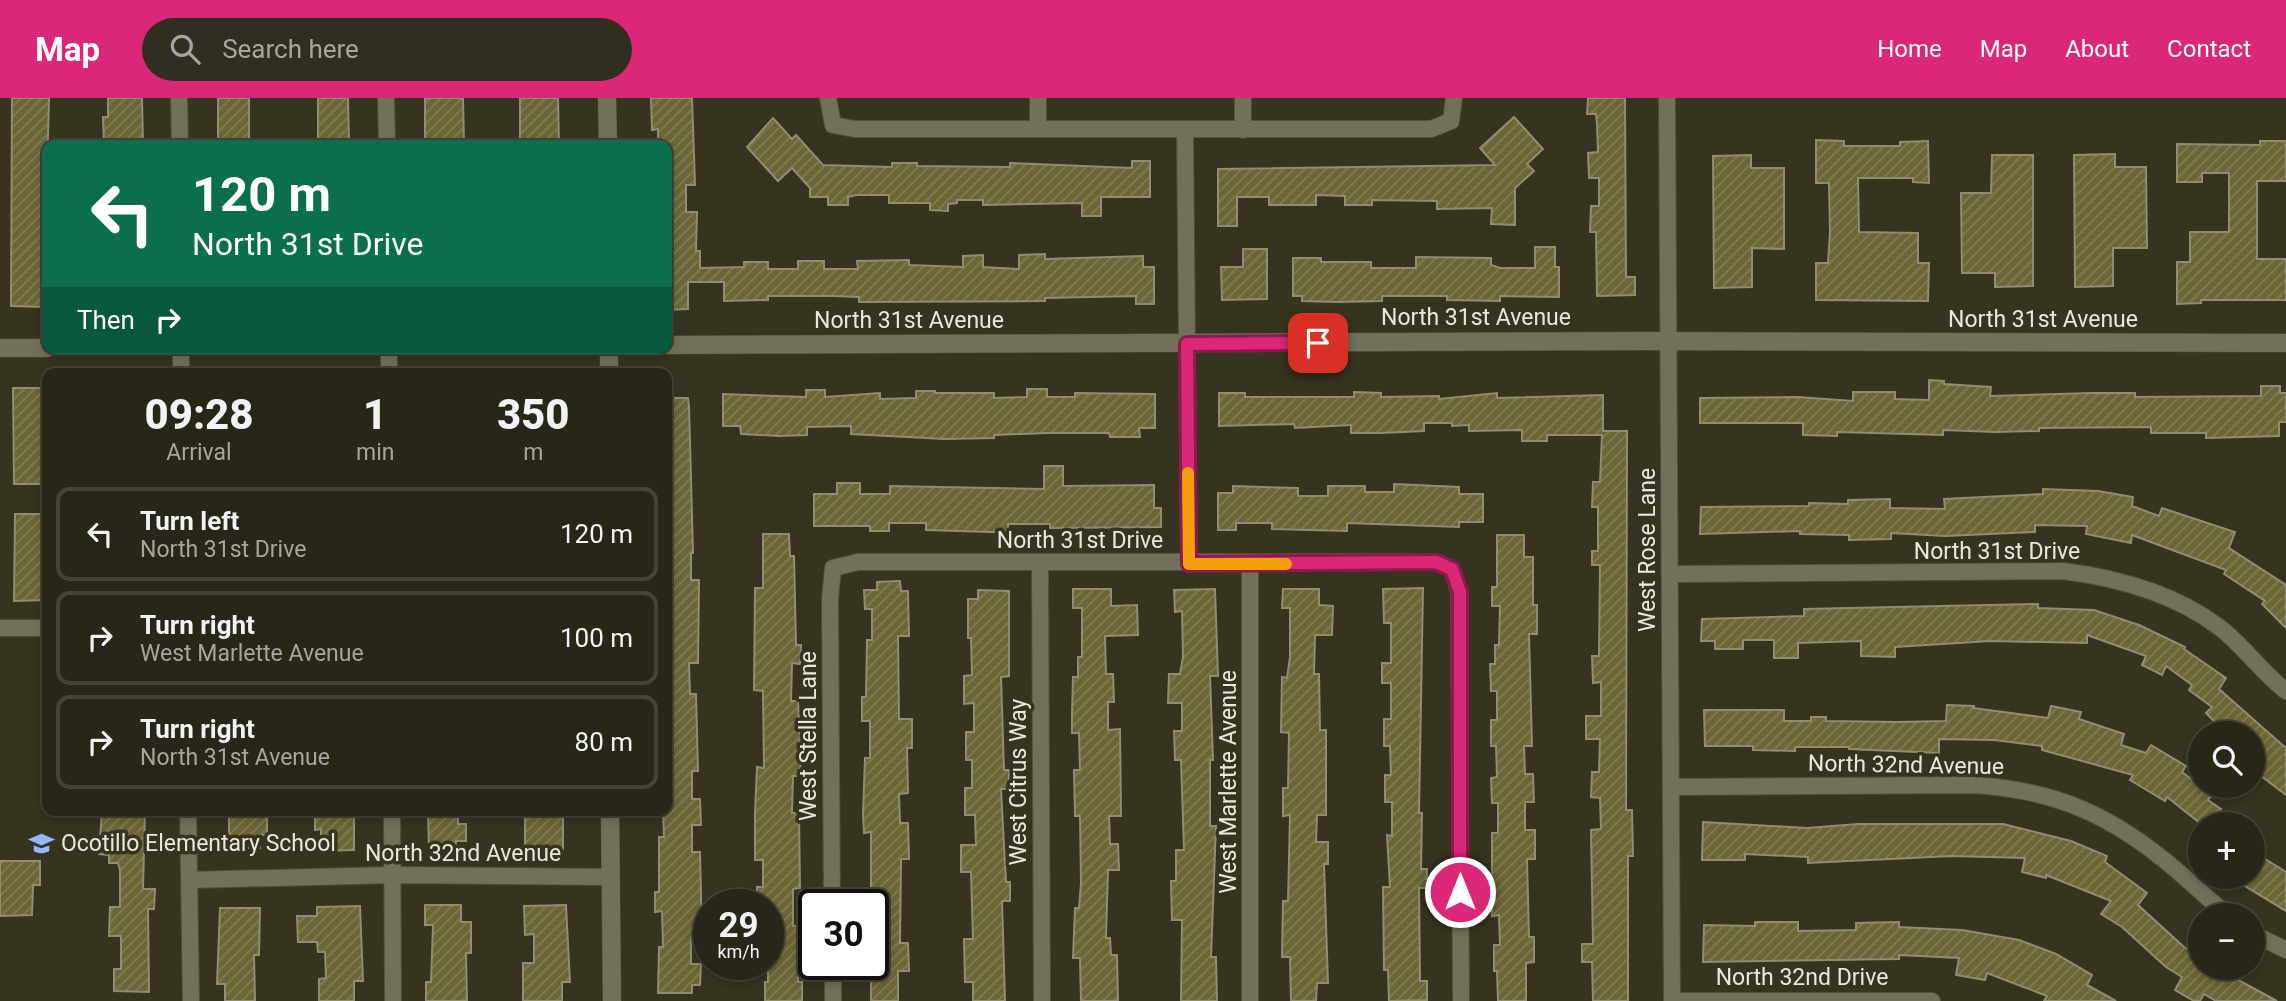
<!DOCTYPE html>
<html lang="en">
<head>
<meta charset="utf-8">
<style>
  body { margin:0; font-family:Roboto,sans-serif; background:#302e1f; color:#f1f3f6; height:100vh; display:flex; flex-direction:column; font-size:26px; white-space:nowrap }
  * { box-sizing:border-box; margin:0 }
  p { font-size:23px; color:#a5a5a1 }
  .icon { flex:none; width:38px; height:38px; fill:none; stroke:currentColor; stroke-width:2; stroke-linecap:round; stroke-linejoin:round }
  .map { position:relative; flex:1; overflow:hidden }
  .panel { position:absolute; left:42px; top:270px; width:630px; height:448px; display:flex; flex-direction:column; background:#282616; border-radius:14px; box-shadow:0 4px 10px #0003,0 0 0 2px #444335 }
  .panel>* { flex:none }
  .hud { position:absolute; left:42px; top:42px; width:630px; height:214px; border-radius:14px; box-shadow:0 4px 10px #0003,0 0 0 2px #444335; background:#0b6e4f; color:#fff; overflow:hidden }
  .fabs { position:absolute; left:2188px; top:623px; display:grid; gap:14px }
  .fabs a { display:grid; place-items:center; width:77px; height:77px; border-radius:50%; background:#282616; box-shadow:0 4px 10px #0003,0 0 0 2px #444335; font-size:35px }
  .speed { position:absolute; left:693px; top:791px; display:flex; gap:14px; font-size:35px; font-weight:700; text-align:center }
  .speed>* { display:grid; place-content:center; width:91px; height:91px; border-radius:50%; background:#282616; box-shadow:0 4px 10px #0003,0 0 0 2px #444335; line-height:1 }
  .speed small { font-size:18px; font-weight:400 }
  .speed .limit { border:4px solid #111; border-radius:10px; background:#fff; color:#111 }
  .pin { position:absolute; display:grid; place-items:center; width:60px; height:60px; color:#fff; margin:-30px; border-radius:14px; box-shadow:0 4px 10px #0006 }
  .me { position:absolute; width:77px; margin:-38px; rotate:0deg; stroke-linejoin:round; filter:drop-shadow(0 0 5px #0008) }
  .turn { display:flex; align-items:center; gap:24px; height:147px; padding:0 35px; font-size:32px }
  .turn .icon { width:91px; height:91px; stroke-width:2.5 }
  .turn b { display:block; font-size:49px; line-height:60px }
  .then { display:flex; align-items:center; height:66px; padding:0 35px; background:#0003; gap:14px; font-size:26px }
  .eta { display:flex; justify-content:space-evenly; align-items:center; height:119px; text-align:center }
  .eta b { font-size:42px; font-weight:800; line-height:49px }
  ul { padding:0; list-style:none }
  li { display:flex; align-items:center; gap:21px; height:94px; margin:0 14px 10px; padding:0 21px; border:4px solid #444335; border-radius:14px }
  li div { flex:1 }
  li b { display:block; font-size:26px }
  li em { font-style:normal }
  header { display:flex; align-items:center; gap:42px; box-sizing:border-box; height:98px; padding:0 35px; background:#db2777; color:#fff }
  header strong { font-size:33px }
  nav { display:flex; gap:38px; margin-inline-start:auto; font-size:24px }
  .search { width:490px; height:63px; background:#302e1f; display:flex; align-items:center; gap:18px; box-sizing:border-box; padding:0 24px; border-radius:38px; color:#a5a5a1; font-size:26px }
  .map>svg:first-child { display:block }
  .building { fill:url(#building-hatch); stroke:#8f8d74; stroke-width:2 }
  .lines { fill:none; stroke-linecap:round; stroke-linejoin:round }
  .street-casing { stroke:#52503d; stroke-width:18 }
  .secondary-casing { stroke:#52503d; stroke-width:19 }
  .street { stroke:#727058; stroke-width:16 }
  .secondary { stroke:#727058; stroke-width:18 }
  .route-casing { stroke:#8e194d; stroke-width:18 }
  .route { stroke:#db2777; stroke-width:12 }
  .slow { stroke:#f59e0b; stroke-width:12 }
  .labels { text-anchor:middle; dominant-baseline:central; stroke-width:7; stroke-linejoin:round; paint-order:stroke }
  .street-label { font-size:23px; fill:#eae8db; stroke:#36331e }
  .poi-label { font-size:23px; fill:#eae8db; stroke:#36331e; text-anchor:start }
</style>
</head>
<body>
<header>
<strong>Map</strong>
<div class="search"><svg class="icon" aria-label="search" viewBox="0 0 24 24"><circle cx="10" cy="10" r="6"/><path d="M15 15l6 6"/></svg>Search here</div>
<nav><a>Home</a><a>Map</a><a>About</a><a>Contact</a></nav>
</header>
<div class="map">
<svg width="2286" height="903" viewBox="0 0 2286 903">
  <defs>
    <pattern id="building-hatch" width="6" height="6" patternUnits="userSpaceOnUse" patternTransform="scale(1.75)"><rect width="6" height="6" fill="#6b6635"/><path d="M-1 1l2-2M0 6l6-6M5 7l2-2" fill="none" stroke="#807c52"/></pattern>
  </defs>
  <rect width="100%" height="100%" fill="#36331e"/>
  <g class="building">
    <polygon points="12,0 49,0 47,75 42,75 43,108 47,108 47,190 42,190 42,209 11,208"/>
    <polygon points="108,0 142,0 143,47 104,47 103,19 108,19"/>
    <rect x="218" y="0" width="31" height="47"/>
    <polygon points="318,0 348,0 349,47 318,47"/>
    <polygon points="425,0 463,0 464,47 425,47"/>
    <polygon points="520,0 558,0 559,47 520,47"/>
    <polygon points="651,0 692,0 695,87 686,87 686,114 697,114 696,153 700,153 700,170 744,169 744,164 768,164 768,171 798,171 798,163 824,163 824,171 858,171 857,163 909,162 909,167 963,169 963,158 983,157 983,169 1019,171 1019,157 1045,156 1045,161 1143,158 1143,169 1154,169 1154,206 1136,206 1136,198 1045,200 1045,203 859,204 859,199 834,198 768,198 768,202 724,203 724,184 688,184 688,211 667,212 667,47 658,47 658,31 652,32"/>
    <polygon points="1588,0 1625,0 1626,179 1635,179 1635,197 1597,198 1596,134 1590,134 1591,108 1599,108 1599,80 1589,80 1588,55 1598,54 1597,26 1596,16 1587,16"/>
    <polygon points="1514,19 1543,51 1527,66 1534,73 1515,90 1515,127 1491,126 1492,110 1437,111 1437,103 1372,102 1372,107 1345,107 1345,98 1316,97 1316,107 1269,107 1269,99 1237,99 1237,128 1218,128 1218,71 1495,67 1480,50"/>
    <polygon points="773,20 792,41 796,37 823,67 892,69 892,65 917,65 917,68 1010,69 1010,65 1132,70 1132,63 1150,63 1150,99 1101,99 1101,118 1082,118 1082,105 983,107 983,102 957,102 957,105 948,106 948,113 930,112 930,105 889,105 889,97 856,97 848,99 848,107 828,107 828,99 810,99 810,90 792,70 778,83 747,49"/>
    <polygon points="1816,42 1844,43 1844,48 1900,48 1900,44 1928,43 1929,85 1913,84 1913,80 1858,80 1859,134 1918,135 1918,165 1929,165 1928,203 1816,202 1816,165 1828,165 1830,134 1829,85 1816,85"/>
    <polygon points="2260,43 2286,43 2286,83 2257,83 2257,161 2286,161 2286,202 2201,202 2201,205 2177,206 2177,164 2190,164 2190,134 2229,134 2229,75 2202,75 2202,84 2177,84 2177,46 2260,47"/>
    <polygon points="2115,56 2115,69 2146,69 2147,150 2113,150 2113,188 2075,189 2074,57"/>
    <polygon points="1751,57 1751,70 1784,70 1784,151 1752,150 1752,189 1714,190 1713,58"/>
    <polygon points="1992,57 2033,57 2033,188 1995,189 1995,175 1962,175 1961,95 1991,95"/>
    <polygon points="1535,149 1555,149 1555,169 1559,169 1559,199 1500,198 1500,203 1447,202 1447,198 1382,198 1382,203 1336,204 1302,203 1302,198 1293,198 1293,160 1321,160 1321,164 1371,164 1371,170 1416,170 1416,159 1491,160 1491,167 1500,170 1535,170"/>
    <polygon points="1243,151 1267,151 1267,201 1222,202 1221,169 1243,169"/>
    <polygon points="1929,282 1944,283 1944,286 1991,289 1990,298 2092,295 2135,295 2135,299 2261,298 2261,288 2280,288 2280,295 2286,295 2286,324 2279,324 2279,338 2206,340 2206,335 2151,335 2151,329 2039,330 2039,333 1995,334 1943,332 1943,337 1837,334 1837,338 1803,337 1803,325 1700,325 1700,300 1798,299 1853,303 1853,294 1895,294 1895,301 1929,302"/>
    <polygon points="13,290 47,290 47,310 41,310 43,386 14,386"/>
    <polygon points="1027,291 1047,291 1047,299 1075,299 1075,295 1155,296 1155,330 1139,330 1140,339 1110,339 1109,335 1047,335 994,337 994,340 945,341 851,336 851,328 807,329 807,337 779,338 741,336 740,328 723,328 723,296 806,299 806,292 825,292 825,299 880,295 880,301 916,300 916,293 935,293 935,295 994,295 994,300 1027,299"/>
    <polygon points="1354,294 1381,295 1381,299 1439,298 1439,301 1497,295 1497,300 1603,297 1603,333 1627,333 1626,712 1632,712 1633,758 1628,758 1628,903 1593,903 1592,864 1582,864 1582,846 1593,846 1591,732 1601,731 1600,700 1591,699 1592,674 1599,674 1600,641 1586,641 1586,618 1601,618 1601,584 1593,585 1592,558 1599,558 1600,467 1592,467 1592,453 1598,453 1598,409 1592,409 1593,384 1600,384 1602,337 1547,337 1547,343 1522,343 1522,332 1469,333 1469,327 1452,328 1452,325 1424,325 1424,333 1380,335 1351,335 1351,327 1295,330 1294,326 1219,328 1219,295 1245,295 1245,299 1354,299"/>
    <polygon points="667,300 688,300 689,308 693,455 691,455 691,482 699,482 698,565 689,565 690,596 696,596 697,635 698,673 692,673 692,701 700,701 701,727 692,727 692,754 700,754 702,840 691,840 691,866 701,866 700,887 692,887 692,895 658,895 659,849 663,849 662,813 655,814 655,794 659,794 659,739 664,739 663,712 667,712"/>
    <polygon points="1044,368 1063,368 1063,388 1154,387 1154,410 1161,410 1161,429 1050,430 1050,426 1008,426 1008,434 990,434 926,432 926,425 889,425 889,433 870,433 870,428 814,428 814,396 837,396 837,385 860,385 860,396 890,396 890,388 1044,391"/>
    <polygon points="1394,386 1459,389 1459,396 1483,396 1483,424 1459,424 1459,429 1347,425 1347,433 1272,431 1272,425 1236,425 1236,432 1218,432 1218,395 1233,395 1233,388 1298,390 1298,398 1328,398 1328,388 1365,388 1365,394 1394,394"/>
    <polygon points="2043,391 2098,393 2133,399 2132,408 2159,418 2162,410 2235,434 2229,450 2286,487 2286,530 2262,506 2265,503 2224,476 2226,472 2132,437 2131,445 2086,436 2087,428 2035,427 2035,434 1945,438 1891,435 1891,441 1849,442 1849,437 1800,436 1800,433 1700,436 1701,409 1809,408 1809,405 1848,406 1848,402 1890,401 1890,410 1945,411 1944,401 2043,396"/>
    <polygon points="15,416 47,416 47,502 14,503"/>
    <polygon points="763,436 789,436 790,458 794,458 796,547 801,547 800,566 792,565 791,603 798,603 801,659 800,678 793,678 792,715 799,715 800,790 793,791 793,828 799,828 798,884 802,884 802,903 765,903 765,884 768,884 768,807 757,807 757,789 763,789 763,762 755,762 755,715 757,669 764,670 763,593 754,592 755,490 763,490"/>
    <polygon points="1497,437 1524,437 1524,459 1533,459 1533,507 1537,507 1537,536 1529,536 1532,648 1524,648 1525,676 1533,676 1534,704 1525,704 1525,732 1535,732 1535,761 1527,761 1529,839 1534,839 1534,864 1526,865 1526,903 1498,903 1497,873 1494,873 1494,847 1500,847 1499,817 1492,818 1492,735 1498,735 1498,705 1492,705 1491,680 1497,679 1496,648 1491,648 1491,622 1497,622 1497,593 1491,593 1490,566 1495,566 1495,547 1499,547 1500,508 1492,508 1492,489 1497,489"/>
    <polygon points="900,483 901,493 908,493 909,538 898,538 899,621 912,621 912,650 907,650 908,695 899,696 900,725 908,725 909,761 901,761 900,845 908,845 909,873 898,873 898,903 871,903 871,734 864,735 863,716 865,660 870,660 870,623 862,623 862,599 866,599 867,542 872,542 872,511 865,511 864,492 877,492 877,484"/>
    <polygon points="1423,490 1419,715 1422,715 1421,771 1427,771 1427,790 1419,790 1420,883 1427,883 1427,902 1389,903 1388,872 1384,872 1383,789 1390,789 1387,737 1392,738 1392,704 1385,704 1385,677 1391,677 1390,648 1384,648 1384,621 1391,621 1391,585 1382,585 1382,565 1391,565 1391,525 1384,525 1383,491"/>
    <polygon points="1073,491 1111,491 1111,508 1137,507 1138,537 1105,538 1106,576 1113,576 1114,604 1108,604 1108,632 1120,631 1121,718 1109,718 1110,746 1118,746 1119,772 1108,772 1106,840 1110,840 1111,857 1117,857 1118,903 1081,903 1080,860 1073,860 1075,810 1079,810 1081,785 1080,718 1075,718 1074,672 1080,672 1079,635 1072,635 1072,616 1073,579 1078,579 1078,559 1082,559 1082,510 1073,510"/>
    <polygon points="1215,491 1218,578 1210,578 1213,662 1210,662 1210,728 1216,728 1211,859 1216,859 1217,903 1181,903 1182,822 1172,822 1171,783 1176,783 1176,752 1184,752 1181,662 1175,662 1174,633 1182,633 1182,605 1168,605 1169,576 1180,576 1183,559 1182,513 1175,514 1174,492"/>
    <polygon points="1283,491 1319,491 1319,507 1333,508 1332,537 1315,537 1314,576 1319,576 1320,632 1326,632 1326,717 1317,717 1316,744 1328,744 1328,766 1324,766 1328,885 1317,885 1316,903 1291,903 1290,859 1282,859 1283,803 1288,803 1290,717 1283,718 1283,690 1288,690 1289,635 1281,634 1282,579 1287,580 1290,559 1290,510 1282,510"/>
    <polygon points="978,492 1009,493 1009,578 1001,579 1004,672 1009,672 1009,691 1001,691 1006,784 1010,784 1010,803 1002,803 1005,903 973,903 973,884 965,884 964,841 973,841 971,774 961,774 961,747 976,747 975,717 965,717 965,690 972,690 972,662 966,662 966,634 974,634 974,605 964,606 964,578 972,577 971,540 968,540 968,501 978,501"/>
    <polygon points="2038,506 2038,510 2094,512 2139,527 2185,549 2184,551 2226,580 2219,591 2286,650 2286,697 2252,671 2252,635 2207,635 2216,625 2206,615 2212,609 2189,592 2192,587 2166,568 2162,577 2142,567 2146,558 2087,537 2087,545 1990,543 1895,549 1895,559 1861,558 1861,543 1798,545 1798,560 1774,560 1774,542 1743,542 1743,551 1715,551 1715,543 1701,543 1702,521 1804,518 1804,511"/>
    <polygon points="1947,607 1974,608 1973,610 2048,620 2051,608 2081,614 2079,621 2124,636 2121,647 2146,655 2151,647 2186,668 2182,674 2212,697 2208,702 2221,711 2217,717 2227,726 2201,726 2167,699 2165,703 2130,682 2133,677 2042,652 2042,648 1994,642 1939,641 1939,655 1849,651 1849,649 1795,649 1795,653 1753,652 1753,648 1705,648 1704,612 1784,612 1784,623 1811,623 1811,619 1826,619 1826,623 1897,624 1946,623"/>
    <polygon points="102,712 145,712 143,791 155,791 154,811 148,811 149,894 114,893 114,871 121,871 121,838 109,838 110,809 120,809 120,772 118,765 109,765 109,757 99,756"/>
    <polygon points="229,712 267,712 267,737 260,737 260,750 229,750"/>
    <polygon points="320,712 354,712 354,752 321,753 321,731 315,732 315,718 320,718"/>
    <polygon points="428,712 458,712 458,726 466,726 466,743 456,743 456,752 429,752"/>
    <rect x="525" y="712" width="38" height="39"/>
    <polygon points="1703,724 1807,730 1858,726 2003,726 2071,743 2107,758 2105,764 2147,795 2138,807 2184,849 2200,858 2200,870 2216,870 2277,903 2216,903 2204,896 2200,903 2194,903 2175,892 2182,879 2166,869 2122,829 2101,816 2111,803 2046,777 2046,780 2022,774 2025,760 1952,758 1808,765 1808,759 1745,756 1745,762 1702,762"/>
    <polygon points="2262,759 2286,774 2286,813 2230,779 2252,779 2252,762 2258,765"/>
    <polygon points="0,763 40,763 40,787 33,787 32,817 0,818"/>
    <polygon points="425,807 461,807 461,824 471,824 471,855 466,855 467,903 426,903 426,884 431,884 433,827 425,827"/>
    <polygon points="566,807 570,884 562,884 562,903 523,903 523,865 534,865 534,836 525,837 524,808"/>
    <polygon points="360,808 363,883 354,883 354,903 319,903 319,881 326,880 325,854 318,854 317,844 298,844 297,818 317,818 317,809"/>
    <polygon points="220,810 260,810 259,857 254,857 255,903 225,903 225,886 217,886"/>
    <polygon points="1755,824 1798,824 1798,833 1856,832 1856,825 1899,824 1899,829 1962,832 2019,842 2056,856 2092,877 2087,887 2116,903 2044,903 2047,898 1987,875 1985,882 1956,877 1959,860 1899,857 1899,861 1703,864 1704,827 1755,828"/>
  </g>
  <g class="lines">
    <defs>
      <g id="street">
        <polyline points="179,0 180,47"/>
        <polyline points="386,0 387,47"/>
        <polyline points="828,0 833,27 855,31 1431,31 1451,23 1454,0"/>
        <polyline points="1038,0 1038,31"/>
        <polyline points="1243,0 1243,32"/>
        <polyline points="1667,0 1672,903"/>
        <polyline points="1185,32 1189,466"/>
        <polyline points="181,250 181,275"/>
        <polyline points="389,250 389,275"/>
        <polyline points="1040,465 1042,903"/>
        <path d="M 1670,476 L 2063,473 C 2118,480 2174,495 2219,529 C 2244,548 2262,575 2286,593"/>
        <polyline points="0,530 47,530"/>
        <path d="M 1671,689 L 1974,687 C 2056,692 2113,718 2175,771 C 2193,786 2210,803 2228,817"/>
        <polyline points="188,712 191,903"/>
        <polyline points="392,712 393,903"/>
        <polyline points="190,782 392,777 610,779"/>
        <polyline points="832,807 830,501 833,470 858,464 1436,464 1452,471 1459,494 1461,903"/>
        <polyline points="2252,835 2286,852"/>
        <polyline points="833,866 833,903"/>
        <polyline points="1250,903 1250,466"/>
        <polyline points="1672,903 1932,903"/>
      </g>
      <g id="secondary">
        <polyline points="607,0 608,47"/>
        <polyline points="667,247 1643,243 2286,245"/>
        <polyline points="0,250 47,250"/>
        <polyline points="609,250 609,275"/>
        <polyline points="610,712 612,903"/>
      </g>
    </defs>
    <use href="#street" class="street-casing"/>
    <use href="#secondary" class="secondary-casing"/>
    <use href="#street" class="street"/>
    <use href="#secondary" class="secondary"/>
  </g>
  <g class="lines">
    <defs>
      <polyline id="route" points="1318,245 1187,246 1189,466 1436,464 1452,471 1460,494 1460,794"/>
    </defs>
    <use href="#route" class="route-casing"/>
    <use href="#route" class="route"/>
    <polyline class="slow" points="1188,375 1189,466 1286,466"/>
  </g>
  <defs>
    <symbol id="school-bare" viewBox="-9 -9 18 18"><path d="M0-5L7-2L0 1L-7-2ZM-4 1L0 2.5L4 1V4Q0 6-4 4Z" fill="#93b7fd" stroke="#36331e" stroke-width="2.5" paint-order="stroke"/></symbol>
  </defs>
  <g fill-rule="evenodd">
    <use href="#school-bare" x="24" y="728" width="35" height="35"/>
  </g>
  <g class="labels">
    <g class="street-label">
      <text x="1476" y="219">North 31st Avenue</text>
      <text x="2043" y="221">North 31st Avenue</text>
      <text x="909" y="222">North 31st Avenue</text>
      <text x="1080" y="442">North 31st Drive</text>
      <text transform="translate(1647 452) rotate(-90)">West Rose Lane</text>
      <text x="1997" y="453">North 31st Drive</text>
      <text transform="translate(808 638) rotate(-90)">West Stella Lane</text>
      <text transform="translate(1906 667) rotate(1)">North 32nd Avenue</text>
      <text transform="translate(1018 684) rotate(-90)">West Citrus Way</text>
      <text transform="translate(1228 684) rotate(-90)">West Marlette Avenue</text>
      <text x="463" y="755">North 32nd Avenue</text>
      <text x="1802" y="879">North 32nd Drive</text>
    </g>
    <g class="poi-label">
      <text x="61" y="745">Ocotillo Elementary School</text>
    </g>
  </g>
</svg>
<div class="fabs">
<a><svg class="icon" aria-label="search" viewBox="0 0 24 24"><circle cx="10" cy="10" r="6"/><path d="M15 15l6 6"/></svg></a>
<a>+</a>
<a>−</a>
</div>
<div class="speed"><div>29<small>km/h</small></div><div class="limit">30</div></div>
<div class="pin" style="left:1318px;top:245px;background:#d93025"><svg class="icon" aria-label="arrive" viewBox="0 0 24 24"><path d="M6 21V4h12l-3 4 3 4H6"/></svg></div>
<svg class="me" style="left:1460px;top:794px" viewBox="-20 -20 40 40"><circle r="17" fill="#db2777" stroke="#fff" stroke-width="3"/><path d="M0-11L8 9 0 5-8 9z" fill="#fff"/></svg>
<div class="hud">
<div class="turn"><svg class="icon" aria-label="left" viewBox="0 0 24 24"><path d="M17 20v-9H6M10 6l-5 5 5 5"/></svg><div><b>120 m</b>North 31st Drive</div></div>
<div class="then">Then<svg class="icon" aria-label="right" viewBox="0 0 24 24"><path d="M7 20v-9h11M14 6l5 5-5 5"/></svg></div>
</div>
<section class="panel">
<div class="eta">
<div><b>09:28</b><p>Arrival</p></div>
<div><b>1</b><p>min</p></div>
<div><b>350</b><p>m</p></div>
</div>
<ul>
<li><svg class="icon" aria-label="left" viewBox="0 0 24 24"><path d="M17 20v-9H6M10 6l-5 5 5 5"/></svg><div><b>Turn left</b><p>North 31st Drive</p></div><em>120 m</em></li>
<li><svg class="icon" aria-label="right" viewBox="0 0 24 24"><path d="M7 20v-9h11M14 6l5 5-5 5"/></svg><div><b>Turn right</b><p>West Marlette Avenue</p></div><em>100 m</em></li>
<li><svg class="icon" aria-label="right" viewBox="0 0 24 24"><path d="M7 20v-9h11M14 6l5 5-5 5"/></svg><div><b>Turn right</b><p>North 31st Avenue</p></div><em>80 m</em></li>
</ul>
</section>
</div>
</body>
</html>
